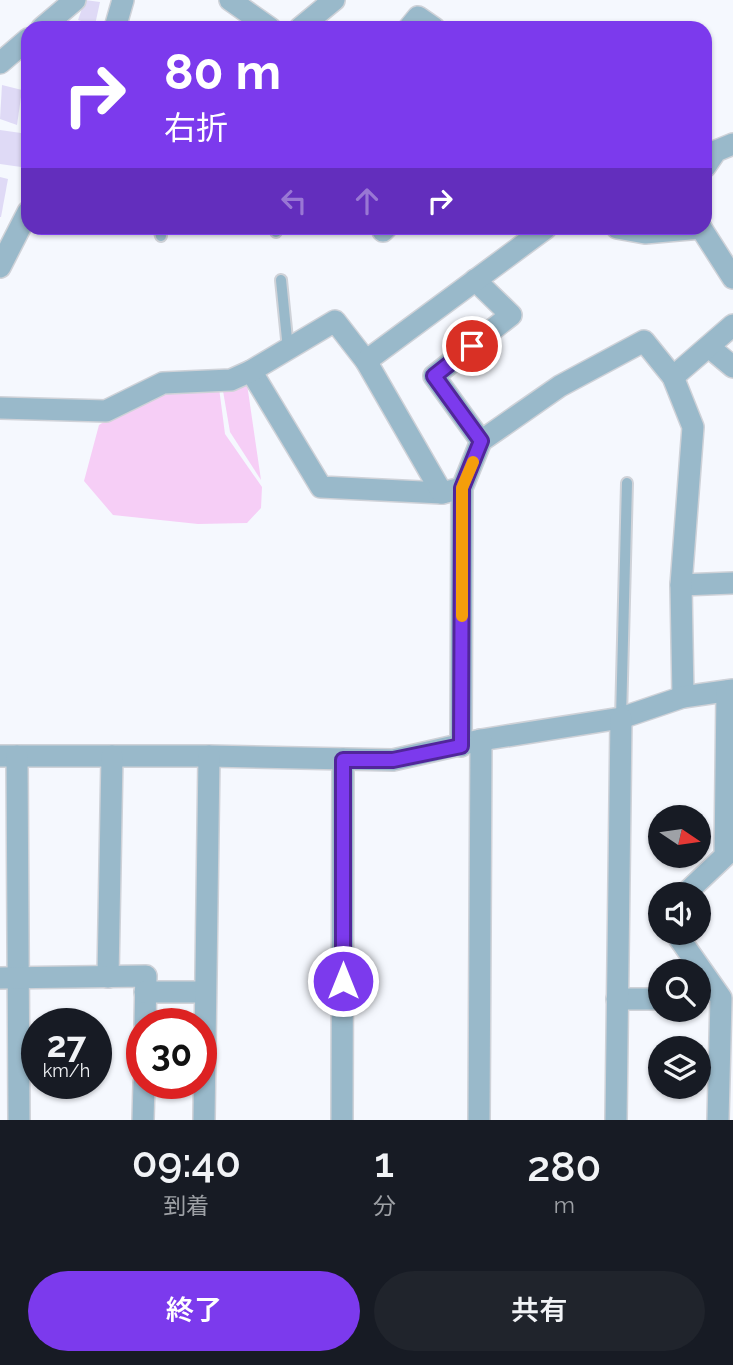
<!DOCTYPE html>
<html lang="ja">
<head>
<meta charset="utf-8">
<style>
  body { margin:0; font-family:Raleway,"Noto Sans JP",sans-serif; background:#20242c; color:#f1f3f6; height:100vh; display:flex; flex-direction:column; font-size:26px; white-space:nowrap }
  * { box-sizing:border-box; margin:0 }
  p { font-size:23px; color:#9ea1a6 }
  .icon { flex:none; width:38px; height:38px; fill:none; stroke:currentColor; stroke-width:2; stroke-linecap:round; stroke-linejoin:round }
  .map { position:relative; height:1120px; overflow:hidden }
  .panel { display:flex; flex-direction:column; background:#171b24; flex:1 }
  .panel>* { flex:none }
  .hud { position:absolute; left:21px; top:21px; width:691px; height:214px; border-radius:21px; box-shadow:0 2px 5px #0004; background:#7c3aed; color:#fff; overflow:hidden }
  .needle { width:46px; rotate:103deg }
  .controls { position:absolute; left:648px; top:805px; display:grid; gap:14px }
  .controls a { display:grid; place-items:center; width:63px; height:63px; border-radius:50%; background:#171b24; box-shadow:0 2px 5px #0004; font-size:35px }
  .speed { position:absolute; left:21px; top:1008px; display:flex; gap:14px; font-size:35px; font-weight:700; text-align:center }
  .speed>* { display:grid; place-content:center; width:91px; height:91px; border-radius:50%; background:#171b24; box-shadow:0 2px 5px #0004; line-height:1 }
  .speed small { font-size:18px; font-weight:400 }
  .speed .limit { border:10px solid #d22; background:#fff; color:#111 }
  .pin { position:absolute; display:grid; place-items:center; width:60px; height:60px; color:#fff; margin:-30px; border:4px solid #fff; border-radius:50%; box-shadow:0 2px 7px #0007 }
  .me { position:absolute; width:77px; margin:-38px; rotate:0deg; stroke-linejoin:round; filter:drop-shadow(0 0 5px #0008) }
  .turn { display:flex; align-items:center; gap:24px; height:147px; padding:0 28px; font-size:32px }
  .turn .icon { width:91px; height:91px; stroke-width:2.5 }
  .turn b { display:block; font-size:49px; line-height:60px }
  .lanes { display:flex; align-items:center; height:66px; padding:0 28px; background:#0003; justify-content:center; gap:35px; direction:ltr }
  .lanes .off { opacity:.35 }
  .eta { display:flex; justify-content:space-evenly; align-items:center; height:119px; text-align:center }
  .eta b { font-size:42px; font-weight:600; line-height:49px }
  .button { display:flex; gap:14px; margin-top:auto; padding:14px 28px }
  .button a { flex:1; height:80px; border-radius:42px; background:#7c3aed; color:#fff; font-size:28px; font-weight:600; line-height:80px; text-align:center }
  .button a+a { background:#20242c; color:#f1f3f6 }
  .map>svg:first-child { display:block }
  .green { fill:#f6cef6 }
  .building { fill:#dfdaf6 }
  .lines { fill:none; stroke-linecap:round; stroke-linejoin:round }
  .lane-casing { stroke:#cfd2d8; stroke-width:14 }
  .street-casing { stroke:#cfd2d8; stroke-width:24 }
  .lane { stroke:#99b9ca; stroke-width:10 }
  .street { stroke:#99b9ca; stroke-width:21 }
  .route-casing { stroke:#51269a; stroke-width:18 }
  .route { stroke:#7c3aed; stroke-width:12 }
  .slow { stroke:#f59e0b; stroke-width:12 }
</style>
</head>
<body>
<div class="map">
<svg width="733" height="1120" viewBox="0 0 733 1120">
  <rect width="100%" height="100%" fill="#f5f8fe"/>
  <g class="green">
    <polygon points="246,377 261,480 230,432 222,385"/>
    <polygon points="218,380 225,434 262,487 261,508 247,523 198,524 113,515 84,481 99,425 163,383"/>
  </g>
  <g class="building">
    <polygon points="85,0 100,2 95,25 78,20"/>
    <polygon points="2,85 22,90 17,125 0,119"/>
    <polygon points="0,130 28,134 28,168 0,164"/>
    <polygon points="0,177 8,179 1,217 0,217"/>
  </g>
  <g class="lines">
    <defs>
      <g id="lane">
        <polyline points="159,228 161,236"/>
        <polyline points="275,228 276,232"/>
        <polyline points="281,280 288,349"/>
        <polyline points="621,718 627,483"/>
      </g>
      <g id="street">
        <polyline points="230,0 270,28"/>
        <polyline points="42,28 75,0"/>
        <polyline points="115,28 123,0"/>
        <polyline points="300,28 334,0"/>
        <polyline points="409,28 418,17 434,28"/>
        <polyline points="0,63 28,39"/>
        <polyline points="705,167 716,151 733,144"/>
        <polyline points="617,228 645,233 701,228"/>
        <polyline points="701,228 733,278"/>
        <polyline points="383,231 386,228"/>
        <polyline points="0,267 28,212"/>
        <polyline points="475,280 511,315 434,376 481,441"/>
        <polyline points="709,347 733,367"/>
        <polyline points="251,371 321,487 442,493"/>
        <polyline points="673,377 733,325"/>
        <polyline points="0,408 106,411 163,383 231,380 251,371 335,321 366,361"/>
        <polyline points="462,488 442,493 366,361 546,228"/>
        <polyline points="681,585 733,583"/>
        <polyline points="461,746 462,488 481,441 560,386 644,341 673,377 693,427 681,585 683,697"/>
        <polyline points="0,756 209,756 393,760 481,740 621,718 683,697 733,690"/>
        <polyline points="17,756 19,1120"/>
        <polyline points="685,894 725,856 727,691"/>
        <polyline points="679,933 679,938 721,998 718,1120"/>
        <polyline points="108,977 112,756"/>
        <polyline points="0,978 146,976 145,1024"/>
        <polyline points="145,992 205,992"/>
        <polyline points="617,999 660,999"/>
        <polyline points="143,1120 144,1083"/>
        <polyline points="204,1120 209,756"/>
        <polyline points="342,1120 343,759"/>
        <polyline points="479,1120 481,740"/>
        <polyline points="616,1120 621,718"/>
      </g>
    </defs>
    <use href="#lane" class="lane-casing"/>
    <use href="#street" class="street-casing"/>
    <use href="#lane" class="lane"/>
    <use href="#street" class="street"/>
  </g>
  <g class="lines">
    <defs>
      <polyline id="route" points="343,981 343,760 393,760 461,746 462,488 481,441 434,376 472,346"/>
    </defs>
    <use href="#route" class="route-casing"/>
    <use href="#route" class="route"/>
    <polyline class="slow" points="462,616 462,488 473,462"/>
  </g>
</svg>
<div class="controls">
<a><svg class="needle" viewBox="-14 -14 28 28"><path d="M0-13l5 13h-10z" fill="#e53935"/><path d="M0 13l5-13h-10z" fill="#9ea1a6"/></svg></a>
<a><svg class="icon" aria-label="sound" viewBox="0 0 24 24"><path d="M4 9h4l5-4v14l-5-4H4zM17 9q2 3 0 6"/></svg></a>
<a><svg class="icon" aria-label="search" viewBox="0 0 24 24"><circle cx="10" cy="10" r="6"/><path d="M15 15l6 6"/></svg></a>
<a><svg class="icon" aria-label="layers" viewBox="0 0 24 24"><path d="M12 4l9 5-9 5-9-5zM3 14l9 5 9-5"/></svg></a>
</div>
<div class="speed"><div>27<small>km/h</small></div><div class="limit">30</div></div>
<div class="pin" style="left:472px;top:346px;background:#d93025"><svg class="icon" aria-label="arrive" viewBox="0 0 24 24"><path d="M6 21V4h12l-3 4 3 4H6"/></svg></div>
<svg class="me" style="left:343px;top:981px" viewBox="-20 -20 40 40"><circle r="17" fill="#7c3aed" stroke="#fff" stroke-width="3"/><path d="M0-11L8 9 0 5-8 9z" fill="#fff"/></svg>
<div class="hud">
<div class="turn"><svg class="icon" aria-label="right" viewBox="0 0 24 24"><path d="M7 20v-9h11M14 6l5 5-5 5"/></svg><div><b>80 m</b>右折</div></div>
<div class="lanes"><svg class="icon off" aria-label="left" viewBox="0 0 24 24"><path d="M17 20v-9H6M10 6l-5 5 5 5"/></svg><svg class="icon off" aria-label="ahead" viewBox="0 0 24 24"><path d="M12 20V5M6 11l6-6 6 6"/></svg><svg class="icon" aria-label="right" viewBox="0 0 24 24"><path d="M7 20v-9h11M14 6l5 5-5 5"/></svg></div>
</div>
</div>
<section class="panel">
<div class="eta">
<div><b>09:40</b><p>到着</p></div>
<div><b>1</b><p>分</p></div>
<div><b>280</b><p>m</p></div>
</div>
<div class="button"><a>終了</a><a>共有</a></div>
</section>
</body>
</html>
